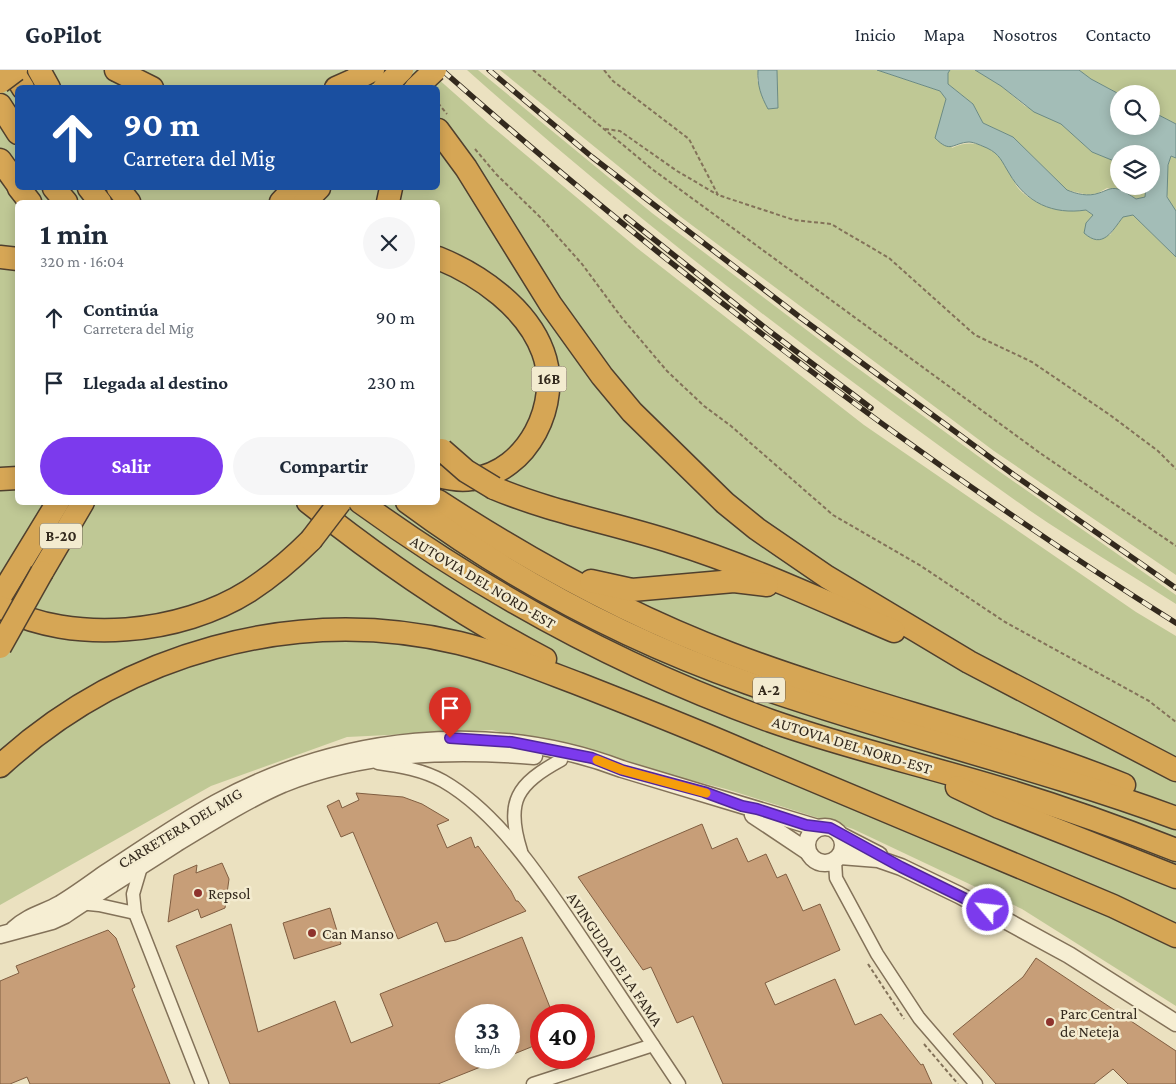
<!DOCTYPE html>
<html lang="es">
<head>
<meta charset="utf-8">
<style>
  body { margin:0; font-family:"Crimson Pro",serif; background:#f6f6f7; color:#1f2937; height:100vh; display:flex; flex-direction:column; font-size:19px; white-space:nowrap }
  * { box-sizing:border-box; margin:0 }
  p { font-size:16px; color:#747a83 }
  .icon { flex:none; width:28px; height:28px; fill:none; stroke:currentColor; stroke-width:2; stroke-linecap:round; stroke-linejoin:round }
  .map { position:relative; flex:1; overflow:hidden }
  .sheet { position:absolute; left:15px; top:130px; width:425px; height:305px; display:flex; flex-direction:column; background:#fff; border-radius:8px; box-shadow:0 2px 12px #0003 }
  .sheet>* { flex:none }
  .hud { position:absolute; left:15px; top:15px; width:425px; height:105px; border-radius:8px; box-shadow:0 2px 12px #0003; background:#1a4fa0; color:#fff; overflow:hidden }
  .fabs { position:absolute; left:1110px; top:15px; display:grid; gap:10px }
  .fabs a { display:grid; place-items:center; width:50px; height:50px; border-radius:50%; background:#fff; box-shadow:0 2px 12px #0003; font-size:25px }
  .speed { position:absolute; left:455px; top:934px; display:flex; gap:10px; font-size:25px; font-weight:700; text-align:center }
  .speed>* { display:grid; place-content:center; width:65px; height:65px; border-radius:50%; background:#fff; box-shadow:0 2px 12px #0003; line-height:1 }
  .speed small { font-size:12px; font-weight:400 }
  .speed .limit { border:8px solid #d22; background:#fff; color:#111 }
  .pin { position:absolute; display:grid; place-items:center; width:42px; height:42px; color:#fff; margin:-51px -21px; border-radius:50% 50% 50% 0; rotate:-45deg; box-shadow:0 0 5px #0007 }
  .pin .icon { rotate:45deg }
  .me { position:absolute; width:55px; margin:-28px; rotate:298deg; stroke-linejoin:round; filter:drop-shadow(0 0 4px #0008) }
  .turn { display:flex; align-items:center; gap:18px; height:105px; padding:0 25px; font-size:22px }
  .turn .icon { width:65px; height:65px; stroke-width:2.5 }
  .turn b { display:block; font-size:35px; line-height:42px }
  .round { display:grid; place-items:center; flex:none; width:52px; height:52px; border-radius:26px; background:#f6f6f7 }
  .head { display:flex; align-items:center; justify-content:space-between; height:85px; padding:0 25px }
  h1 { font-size:30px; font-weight:700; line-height:38px }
  .action { display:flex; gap:10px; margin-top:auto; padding:10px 25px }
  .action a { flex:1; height:58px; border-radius:30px; background:#7c3aed; color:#fff; font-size:20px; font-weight:700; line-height:58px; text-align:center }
  .action a+a { background:#f6f6f7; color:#1f2937 }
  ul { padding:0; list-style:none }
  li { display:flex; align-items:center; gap:15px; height:65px; padding:0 25px }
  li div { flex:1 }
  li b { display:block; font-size:19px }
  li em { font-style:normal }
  header { display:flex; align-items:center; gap:30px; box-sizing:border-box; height:70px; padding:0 25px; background:#fff; border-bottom:1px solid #e0e1e3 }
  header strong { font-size:24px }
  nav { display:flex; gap:28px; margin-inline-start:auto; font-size:18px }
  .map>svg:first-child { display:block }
  .green { fill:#bfc895; fill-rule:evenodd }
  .water { fill:#a3bdb7; stroke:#6b8a84 }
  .building { fill:#c79e78; stroke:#805e41 }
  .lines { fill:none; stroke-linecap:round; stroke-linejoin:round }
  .minor-casing { stroke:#837259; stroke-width:15 }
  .tertiary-casing { stroke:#837259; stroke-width:19 }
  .motorway-casing { stroke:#50402e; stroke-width:25 }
  .path { stroke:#837259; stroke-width:2; stroke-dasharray:4 2.5; stroke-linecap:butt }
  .minor { stroke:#f6eed3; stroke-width:12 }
  .tertiary { stroke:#f6eed3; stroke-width:16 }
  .motorway { stroke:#d6a655; stroke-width:22 }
  .rail-casing { stroke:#33291d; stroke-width:5.5 }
  .rail { stroke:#f3ebcf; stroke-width:4; stroke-dasharray:11; stroke-linecap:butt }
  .motorway-bridge-casing { stroke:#50402e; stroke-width:25; stroke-linecap:butt }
  .motorway-bridge { stroke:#d6a655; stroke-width:22 }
  .route-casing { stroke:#51269a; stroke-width:12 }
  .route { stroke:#7c3aed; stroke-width:9 }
  .slow { stroke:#f59e0b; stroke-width:9 }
  .poi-dot { fill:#8e332d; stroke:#f3ebcf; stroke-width:2 }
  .labels { text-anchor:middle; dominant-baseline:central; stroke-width:5; stroke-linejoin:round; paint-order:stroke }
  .shield { fill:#f3ebcf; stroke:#6d6352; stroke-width:1 }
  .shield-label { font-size:15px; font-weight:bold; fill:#33291d }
  .street-label { font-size:16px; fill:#33291d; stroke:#f3ebcf }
  .poi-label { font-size:16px; fill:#33291d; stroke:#f3ebcf; text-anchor:start }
</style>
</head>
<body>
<header>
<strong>GoPilot</strong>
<nav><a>Inicio</a><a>Mapa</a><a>Nosotros</a><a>Contacto</a></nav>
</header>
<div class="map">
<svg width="1176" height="1014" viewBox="0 0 1176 1014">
  <rect width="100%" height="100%" fill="#ebe1c0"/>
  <g class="green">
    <path d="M 0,0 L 428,0 L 489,54 L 637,178 L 864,355 L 1136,542 L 1176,566 L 1176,936 L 1022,839 L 853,759 L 726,719 L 492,660 L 347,667 L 211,716 L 0,835 ZM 18,18 L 438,18 L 438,118 L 18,118 ZM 18,132 L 438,132 L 438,432 L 18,432 Z"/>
    <path d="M 467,0 L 478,0 L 652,143 L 841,286 L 993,397 L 1176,525 L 1176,534 C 1127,502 1077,473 1029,440 C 835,303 645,158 467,0 Z"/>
    <path d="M 500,0 L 758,0 L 757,10 L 768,39 L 778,38 L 777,0 L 877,0 L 940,21 L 946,29 L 941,49 L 952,78 C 971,69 989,74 1003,91 C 1009,99 1012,110 1018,118 C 1033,136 1064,143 1086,140 L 1093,145 L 1086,153 L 1110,165 L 1123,146 L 1133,145 L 1176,187 L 1176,505 L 994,381 L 681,147 Z"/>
    <polygon points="950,0 975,0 1001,16 1025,36 1061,54 1092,82 1119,93 1119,116 1146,116 1146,127 1136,129 1127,123 1107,118 1098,123 1088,125 1067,120 1013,67 983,53 973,34 948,14 948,3"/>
    <polygon points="1079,0 1176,0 1176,54 1151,41 1151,24 1119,24 1091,9"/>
    <path d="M 1171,86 L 1176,88 L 1176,141 C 1162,128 1165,103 1171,86 Z"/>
  </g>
  <g class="water">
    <path d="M 758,0 L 777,0 L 778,38 L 768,39 C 761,26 757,15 758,0 Z"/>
    <path d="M 877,0 L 950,0 L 948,3 L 948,14 L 973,34 L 983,53 L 1013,67 L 1067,120 C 1077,124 1088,127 1099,123 C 1106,121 1110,117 1118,119 C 1124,121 1130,125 1136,129 L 1145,127 L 1146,116 L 1151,116 L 1151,84 L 1119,84 L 1119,93 L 1092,82 L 1061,54 L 1034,42 L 1001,16 L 975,0 L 1079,0 L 1091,9 L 1119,24 L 1119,56 L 1151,56 L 1151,41 L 1176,54 L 1176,88 L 1171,86 L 1168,95 L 1167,127 L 1176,141 L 1176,187 L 1133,145 L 1123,147 C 1112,161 1103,180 1084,163 L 1086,153 L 1093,145 L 1086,140 C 1053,145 1026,133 1009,103 C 1002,92 1000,84 987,78 C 982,76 974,72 969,72 C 952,73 951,84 935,68 L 946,29 L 940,21 Z"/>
  </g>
  <g class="building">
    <polygon points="356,723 403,727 422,734 449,750 437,755 447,778 471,767 475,778 478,776 511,821 516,831 518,831 526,841 456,870 445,872 437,852 398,869 353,762 341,767 327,736 339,730 342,738 359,730"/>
    <polygon points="702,754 712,779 737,768 748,792 766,784 777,808 786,804 803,841 820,834 840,880 765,913 775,935 835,909 855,955 881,944 921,995 923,994 932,1014 723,1014 693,946 677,953 651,897 643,900 578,807"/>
    <polygon points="222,793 229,809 225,838 201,848 198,839 168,852 174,805 197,795 196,803"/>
    <polygon points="330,838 341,874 294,889 283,853"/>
    <polygon points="231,854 258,962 335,931 351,973 393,956 380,924 522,867 553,945 541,945 541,973 509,986 509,945 466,945 466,988 503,988 438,1014 230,1014 176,876"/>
    <polygon points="108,860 116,868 135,917 132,919 170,1014 30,1014 27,1007 10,1014 0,1014 0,911 19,903 16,896"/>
    <polygon points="1036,888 1176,981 1176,1014 1128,1014 1113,999 1094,1014 996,1014 953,964 1023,907"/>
  </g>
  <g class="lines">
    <defs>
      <g id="minor">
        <path d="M 378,693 C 400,696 423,700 443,711 C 504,746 552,825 591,882 C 620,926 650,970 679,1014"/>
        <path d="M 521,781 C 505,731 517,714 561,690"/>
        <polyline points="835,791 836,808 877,884 919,948 976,1014"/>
        <polyline points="141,797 133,824 135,843 202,1014"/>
        <polyline points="79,833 99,835 135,843"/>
        <polyline points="533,1014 653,975"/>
      </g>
      <g id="tertiary">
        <polyline points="753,745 807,781"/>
        <circle cx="825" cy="775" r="18"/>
        <polyline points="840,765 879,785"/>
        <polyline points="840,786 878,789 901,797 959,825 1069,885 1176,953"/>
        <path d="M 14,859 C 28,846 44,843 60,834 C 75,825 90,814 104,804 C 141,780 178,754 216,733 C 340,665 490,649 622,699 L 818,758"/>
        <path d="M 0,865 L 52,851 L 65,845 C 102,820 140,797 177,773 C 212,752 246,730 283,714 C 363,682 449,679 534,686"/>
      </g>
      <g id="motorway">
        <polyline points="12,0 23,18"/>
        <polyline points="39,0 49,18"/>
        <polyline points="116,0 152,18"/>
        <polyline points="336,18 354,10"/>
        <polyline points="0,35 18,63"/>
        <polyline points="438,60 466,98 551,235 602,306 632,342 725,433 757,459 827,507 969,592 1176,700"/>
        <polyline points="0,90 18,115"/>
        <polyline points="19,118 30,132"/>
        <polyline points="54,118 66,132"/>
        <polyline points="89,118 100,132"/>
        <polyline points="118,118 129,132"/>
        <polyline points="281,132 294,118"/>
        <polyline points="305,132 319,118"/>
        <polyline points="388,132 391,118"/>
        <polyline points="0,187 18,189"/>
        <path d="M 438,188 C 480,205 527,238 543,282 C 562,333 528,402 472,409 C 460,411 449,409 438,406"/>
        <polyline points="0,409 18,408"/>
        <path d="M 494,418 C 551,442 613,453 672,472 C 749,496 821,530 894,561"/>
        <path d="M 438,431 C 530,491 627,545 731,584 C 860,633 996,663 1124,715"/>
        <path d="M 308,432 C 382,491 462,546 545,589"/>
        <path d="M 360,432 C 487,524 623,598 771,651 C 845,677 923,695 999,718 C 1059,736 1118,757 1176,780"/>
        <path d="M 407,432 C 511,509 626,570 748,613 C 889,663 1035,696 1176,748"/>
        <polyline points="42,502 83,432"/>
        <polyline points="591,511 632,520 734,511 767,515"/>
        <polyline points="0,527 58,432"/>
        <path d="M 0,537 C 73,575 181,564 249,521 C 272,506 292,489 311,470"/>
        <path d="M 0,696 C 123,583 295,534 459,573 C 500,583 539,599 579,614 C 635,636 691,658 746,682 C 868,733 991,785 1113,836 L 1176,866"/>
        <polyline points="957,717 999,737 1176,807"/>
      </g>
    </defs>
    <use href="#minor" class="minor-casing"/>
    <use href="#tertiary" class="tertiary-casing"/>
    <use href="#motorway" class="motorway-casing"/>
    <g class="path">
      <polyline points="533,0 652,99 1040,383 1176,476"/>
      <polyline points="604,0 613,11 689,69 718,125 794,150 831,154 889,188 975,265 1032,292 1110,345 1158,381 1176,399"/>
      <polyline points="438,33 447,44"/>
      <polyline points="605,59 620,61 677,101 718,125"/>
      <polyline points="475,79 496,104 541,148 582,194 622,248 667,301 704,336 731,356 833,445 921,496 1005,552 1149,631 1176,652"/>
      <polyline points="868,894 904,949"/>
      <polyline points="924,974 958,1014"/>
    </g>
    <use href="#minor" class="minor"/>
    <use href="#tertiary" class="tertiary"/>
    <use href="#motorway" class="motorway"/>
    <defs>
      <g id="rail">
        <path d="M 442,0 C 672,203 916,389 1176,553"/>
        <polyline points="489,0 592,87 801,248 1014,405 1176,518"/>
        <polyline points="626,147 768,260 871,338"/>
      </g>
    </defs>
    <use href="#rail" class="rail-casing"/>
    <use href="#rail" class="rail"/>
    <defs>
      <g id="motorway-bridge">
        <polyline points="354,10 373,0"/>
        <polyline points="0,12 16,0"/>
        <polyline points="384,18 402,0"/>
        <polyline points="416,18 435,0"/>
        <polyline points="442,380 466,401 494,418"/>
        <polyline points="311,470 340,432"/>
        <polyline points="0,577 42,502"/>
      </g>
    </defs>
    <use href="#motorway-bridge" class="motorway-bridge-casing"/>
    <use href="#motorway-bridge" class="motorway-bridge"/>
  </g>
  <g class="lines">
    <defs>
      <polyline id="route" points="450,668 511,672 592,688 622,700 704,722 742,736 757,739 806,755 830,758 901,797 988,840"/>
    </defs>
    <use href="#route" class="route-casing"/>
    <use href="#route" class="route"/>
    <polyline class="slow" points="597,690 622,700 706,723"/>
  </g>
  <g class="poi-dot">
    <circle cx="198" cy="823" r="5"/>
    <circle cx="312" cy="863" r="5"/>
    <circle cx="1050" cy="952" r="5"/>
  </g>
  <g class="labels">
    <g class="shield">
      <rect x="531.5" y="296.5" width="35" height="25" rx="4"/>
      <rect x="40" y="453.5" width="42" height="25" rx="4"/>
      <rect x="753" y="607.5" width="32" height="25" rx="4"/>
    </g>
    <g class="shield-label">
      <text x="549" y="309">16B</text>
      <text x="61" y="466">B-20</text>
      <text x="769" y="620">A-2</text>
    </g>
    <g class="street-label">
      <text transform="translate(483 512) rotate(31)">AUTOVIA DEL NORD-EST</text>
      <text transform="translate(852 675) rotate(17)">AUTOVIA DEL NORD-EST</text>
      <text transform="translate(180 758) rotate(-31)">CARRETERA DEL MIG</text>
      <text transform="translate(615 889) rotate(56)">AVINGUDA DE LA FAMA</text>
    </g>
    <g class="poi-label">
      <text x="208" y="823">Repsol</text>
      <text x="322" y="863">Can Manso</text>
      <text x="1060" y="943">Parc Central<tspan x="1060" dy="18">de Neteja</tspan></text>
    </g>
  </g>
</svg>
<div class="fabs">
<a><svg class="icon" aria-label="search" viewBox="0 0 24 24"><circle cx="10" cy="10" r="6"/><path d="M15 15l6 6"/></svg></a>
<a><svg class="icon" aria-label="layers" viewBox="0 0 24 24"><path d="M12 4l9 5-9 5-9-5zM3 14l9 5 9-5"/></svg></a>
</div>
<div class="speed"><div>33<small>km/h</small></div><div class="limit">40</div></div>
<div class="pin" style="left:450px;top:668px;background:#d93025"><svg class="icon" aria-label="arrive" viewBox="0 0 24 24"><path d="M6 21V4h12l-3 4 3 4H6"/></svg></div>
<svg class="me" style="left:988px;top:840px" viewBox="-20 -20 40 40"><circle r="17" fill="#7c3aed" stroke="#fff" stroke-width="3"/><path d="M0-11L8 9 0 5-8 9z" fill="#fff"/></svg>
<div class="hud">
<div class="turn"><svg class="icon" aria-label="ahead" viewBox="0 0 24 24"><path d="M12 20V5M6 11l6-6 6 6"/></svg><div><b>90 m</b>Carretera del Mig</div></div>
</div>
<section class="sheet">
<div class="head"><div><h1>1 min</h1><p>320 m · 16:04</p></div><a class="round"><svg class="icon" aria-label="close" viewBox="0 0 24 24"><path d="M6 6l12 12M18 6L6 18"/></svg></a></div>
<ul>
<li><svg class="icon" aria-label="ahead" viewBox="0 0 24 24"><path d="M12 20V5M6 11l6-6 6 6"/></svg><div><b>Continúa</b><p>Carretera del Mig</p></div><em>90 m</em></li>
<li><svg class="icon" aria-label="arrive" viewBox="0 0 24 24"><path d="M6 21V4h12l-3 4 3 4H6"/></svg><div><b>Llegada al destino</b></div><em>230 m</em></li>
</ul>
<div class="action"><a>Salir</a><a>Compartir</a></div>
</section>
</div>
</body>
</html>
